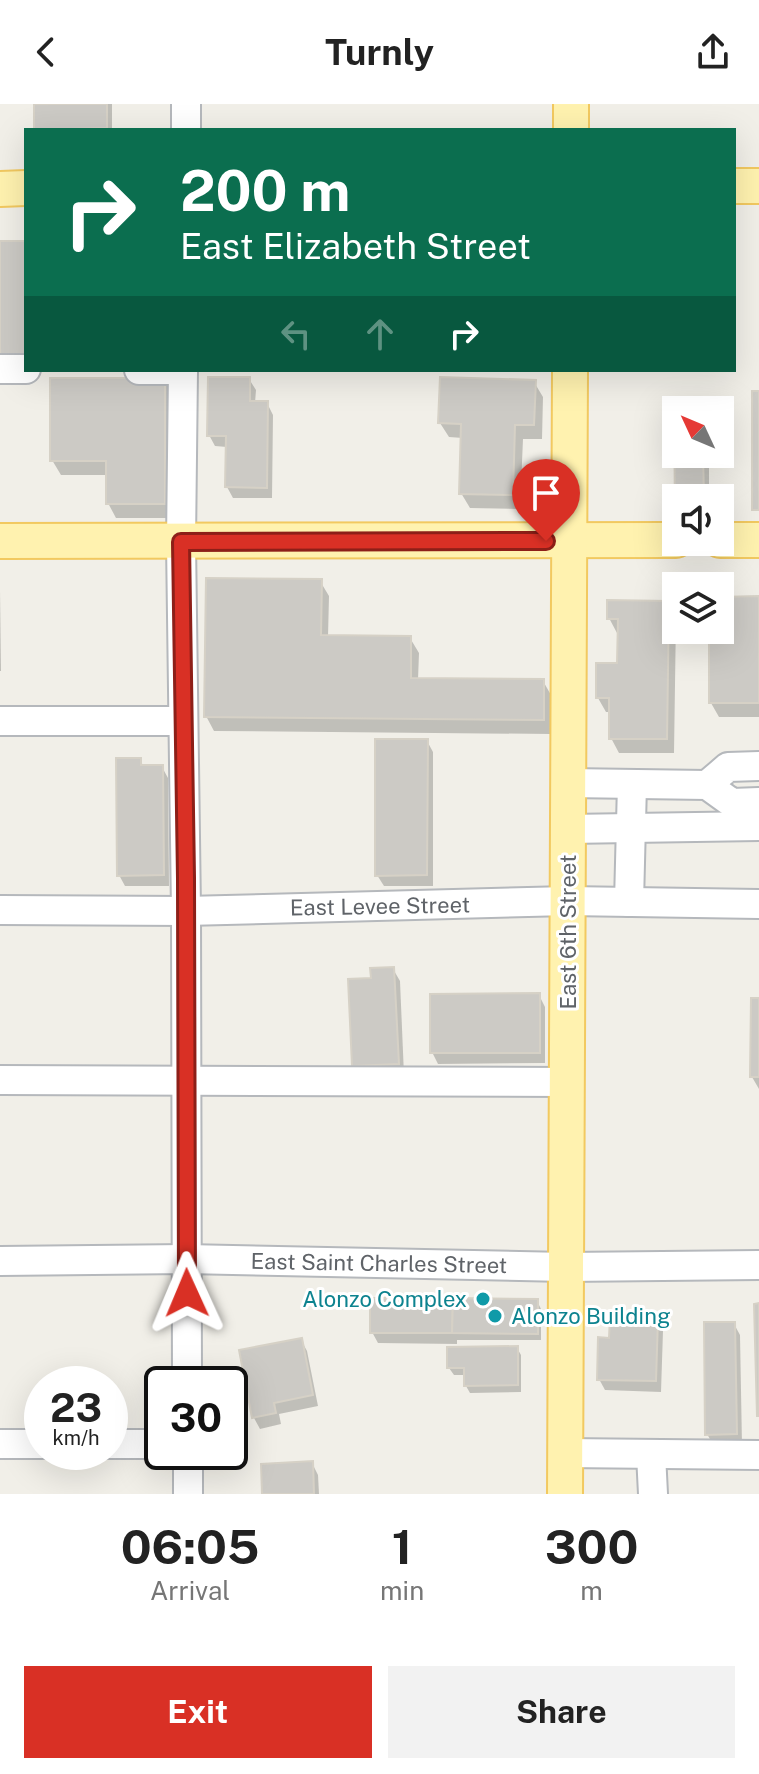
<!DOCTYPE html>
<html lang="en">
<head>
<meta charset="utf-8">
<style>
  body { margin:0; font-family:"Public Sans",sans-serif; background:#f2f2f2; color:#222; height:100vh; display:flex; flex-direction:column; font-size:30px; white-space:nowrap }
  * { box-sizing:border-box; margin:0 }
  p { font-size:26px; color:#767676 }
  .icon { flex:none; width:44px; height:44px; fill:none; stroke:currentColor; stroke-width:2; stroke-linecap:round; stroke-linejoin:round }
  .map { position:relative; height:1390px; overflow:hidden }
  .side { display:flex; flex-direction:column; background:#fff; flex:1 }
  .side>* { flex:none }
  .top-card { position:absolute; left:24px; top:24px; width:712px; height:244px; border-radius:0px; box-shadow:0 8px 32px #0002; background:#0b6e4f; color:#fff; overflow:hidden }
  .needle { width:52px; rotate:314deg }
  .controls { position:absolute; left:662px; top:292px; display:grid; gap:16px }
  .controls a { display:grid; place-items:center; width:72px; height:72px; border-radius:0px; background:#fff; box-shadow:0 8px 32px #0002; font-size:40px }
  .speed { position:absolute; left:24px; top:1262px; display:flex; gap:16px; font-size:40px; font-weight:700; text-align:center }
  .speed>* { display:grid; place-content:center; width:104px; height:104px; border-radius:50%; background:#fff; box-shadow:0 8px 32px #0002; line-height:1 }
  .speed small { font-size:20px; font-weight:400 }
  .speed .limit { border:4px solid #111; border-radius:12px; background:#fff; color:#111 }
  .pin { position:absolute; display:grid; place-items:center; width:68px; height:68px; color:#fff; margin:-82px -34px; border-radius:50% 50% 50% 0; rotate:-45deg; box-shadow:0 0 8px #0007 }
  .pin .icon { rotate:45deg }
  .me { position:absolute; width:88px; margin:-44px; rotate:359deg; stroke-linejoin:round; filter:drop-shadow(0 0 6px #0008) }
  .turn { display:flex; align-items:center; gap:28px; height:168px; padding:0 24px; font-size:36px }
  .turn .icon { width:104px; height:104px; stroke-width:2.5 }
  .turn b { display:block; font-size:56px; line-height:68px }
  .lanes { display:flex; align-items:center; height:76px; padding:0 24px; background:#0003; justify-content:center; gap:40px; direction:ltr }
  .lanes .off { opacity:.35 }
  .eta { display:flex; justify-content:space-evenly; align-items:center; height:136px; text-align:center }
  .eta b { font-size:48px; font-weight:700; line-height:56px }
  .button { display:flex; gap:16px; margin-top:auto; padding:16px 24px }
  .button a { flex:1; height:92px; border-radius:0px; background:#d93025; color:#fff; font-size:32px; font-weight:700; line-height:92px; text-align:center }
  .button a+a { background:#f2f2f2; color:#222 }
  header { display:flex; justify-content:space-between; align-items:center; height:104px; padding:0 24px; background:#fff; font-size:36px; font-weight:700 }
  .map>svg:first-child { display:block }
  .shadow { fill:#0003 }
  .building { fill:#cccac5; stroke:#d6d1c6; stroke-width:2 }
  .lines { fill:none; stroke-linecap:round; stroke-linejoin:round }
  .minor-casing { stroke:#b5b8bc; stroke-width:32 }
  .major-casing { stroke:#f2c960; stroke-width:38 }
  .minor { stroke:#fff; stroke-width:28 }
  .major { stroke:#fff2af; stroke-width:34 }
  .route-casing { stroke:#8d1f18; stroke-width:20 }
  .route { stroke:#d93025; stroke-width:14 }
  .culture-dot { fill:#0f9aa8; stroke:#fff; stroke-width:3 }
  .labels { text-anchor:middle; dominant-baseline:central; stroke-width:6; stroke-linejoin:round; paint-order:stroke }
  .street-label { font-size:22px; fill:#5f6368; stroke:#fff }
  .culture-label { font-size:22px; fill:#0d838f; stroke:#fff; text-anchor:end }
</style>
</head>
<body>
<header><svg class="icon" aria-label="back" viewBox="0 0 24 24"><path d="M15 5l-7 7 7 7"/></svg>Turnly<svg class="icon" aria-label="share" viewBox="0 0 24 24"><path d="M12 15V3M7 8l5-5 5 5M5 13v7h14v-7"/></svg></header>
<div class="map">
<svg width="759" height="1390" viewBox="0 0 759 1390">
  <rect width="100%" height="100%" fill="#f1efe8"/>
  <g class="shadow">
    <polygon points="36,0 112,0 112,26 37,26"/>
    <polygon points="249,275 256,286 255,299 267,299 273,311 272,394 233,394 227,383 227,343 215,342 209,331"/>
    <polygon points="164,276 173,291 172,414 116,414 108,399 108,371 61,371 52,356"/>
    <polygon points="534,278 543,293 542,335 523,335 520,405 470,404 461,389 463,334 449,333 440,319"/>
    <rect x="677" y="350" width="32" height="44"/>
    <polygon points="320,477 329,492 328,533 410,534 419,549 418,576 543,577 551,591 551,630 214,627 206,612"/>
    <polygon points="0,486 1,567 0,567"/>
    <polygon points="759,494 759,613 719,613 711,599 711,526 720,526 720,495"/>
    <polygon points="668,499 676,513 674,649 619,649 611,634 611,608 606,608 598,594 619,561 619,529 617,529 609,514"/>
    <polygon points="427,637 433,648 433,782 384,782 377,771"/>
    <polygon points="140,656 144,663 162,663 168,674 169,782 125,782 119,771"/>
    <polygon points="393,865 400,877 404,971 361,973 354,961 373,876"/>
    <polygon points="539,891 545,903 545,959 438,960 432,948"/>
    <polygon points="759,896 759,985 752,973"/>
    <polygon points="537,1197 541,1205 541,1236 457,1236 457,1240 378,1239 372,1228"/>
    <polygon points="657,1216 663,1227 661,1288 605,1286 599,1275 611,1236"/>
    <polygon points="734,1220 740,1231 742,1341 714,1342 707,1330"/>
    <polygon points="301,1236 307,1247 318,1302 279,1310 281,1320 260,1325 254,1314"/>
    <polygon points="517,1244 521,1251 521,1288 470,1289 466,1282 466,1271 454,1271 449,1264"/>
    <polygon points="312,1359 318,1371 319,1390 264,1390"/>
  </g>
  <g class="building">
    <polygon points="34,0 107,0 107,24 34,26"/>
    <rect x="0" y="137" width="26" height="115"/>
    <polygon points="208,273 250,273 250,297 268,297 267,384 225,383 226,332 207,332"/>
    <polygon points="440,273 536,276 534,321 515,321 513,391 459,390 461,320 438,319"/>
    <polygon points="50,274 165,274 165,400 106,400 106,357 50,357"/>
    <rect x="752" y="287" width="7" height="119"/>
    <polygon points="674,305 703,305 676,306 676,350 703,350 704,394 676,394 675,408"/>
    <polygon points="206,474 322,475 321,531 411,532 411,574 544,575 544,616 204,613"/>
    <polygon points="759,492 759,599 709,599 709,526 720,526 720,493"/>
    <polygon points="607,496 669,497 667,635 609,635 609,594 596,594 596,559 617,559 618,515 607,515"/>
    <polygon points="375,635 428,635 427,771 375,772"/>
    <polygon points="116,654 141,654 141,661 163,661 164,771 117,772"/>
    <polygon points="394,863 399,960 352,962 348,875 371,874 370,864"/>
    <polygon points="540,889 540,949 430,949 430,890"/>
    <polygon points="751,894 759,894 759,973 750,973"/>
    <polygon points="370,1194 453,1194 452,1229 370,1229"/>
    <polygon points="453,1194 538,1195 538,1230 452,1229"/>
    <polygon points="759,1199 759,1312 757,1312 754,1200"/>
    <polygon points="610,1212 658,1214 656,1277 597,1276 598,1233 609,1234"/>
    <polygon points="704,1218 735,1218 737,1330 705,1331"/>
    <polygon points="302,1234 313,1291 274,1299 276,1309 252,1314 239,1246"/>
    <polygon points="518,1242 518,1281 464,1282 464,1264 447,1264 447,1243"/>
    <polygon points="313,1357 314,1390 262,1390 261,1360"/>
  </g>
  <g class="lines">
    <defs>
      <g id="minor">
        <polyline points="186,0 186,26"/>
        <polyline points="0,265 26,265"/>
        <polyline points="139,266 183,266"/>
        <polyline points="183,266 181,438 186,807 187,1280"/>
        <polyline points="0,617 183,617"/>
        <polyline points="568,679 707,681 732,699 759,698"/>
        <polyline points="707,681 728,663 759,662"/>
        <polyline points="568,725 759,722"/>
        <polyline points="629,798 632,680"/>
        <polyline points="0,806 186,807 568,797 759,800"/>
        <polyline points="0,976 567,978"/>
        <polyline points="0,1157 186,1155 566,1163 759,1161"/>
        <polyline points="0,1340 42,1340"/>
        <polyline points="110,1340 162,1340"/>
        <polyline points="188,1348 188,1390"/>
        <polyline points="565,1349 759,1351"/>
        <polyline points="651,1350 653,1390"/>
      </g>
      <g id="major">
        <polyline points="571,26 571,0"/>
        <polyline points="734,82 759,82"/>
        <polyline points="0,85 26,84"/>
        <polyline points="720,436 759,436"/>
        <polyline points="0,437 676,436"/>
        <polyline points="565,1390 570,266"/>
      </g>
    </defs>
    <use href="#minor" class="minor-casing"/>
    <use href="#major" class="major-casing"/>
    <use href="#minor" class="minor"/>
    <use href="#major" class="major"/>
  </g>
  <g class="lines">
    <defs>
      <polyline id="route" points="187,1189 186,774 181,438 546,437"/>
    </defs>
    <use href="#route" class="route-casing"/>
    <use href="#route" class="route"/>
  </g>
  <g class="culture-dot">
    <circle cx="483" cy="1195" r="8"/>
    <circle cx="495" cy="1212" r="8"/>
  </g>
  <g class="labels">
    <g class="street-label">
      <text transform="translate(380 802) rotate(-1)">East Levee Street</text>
      <text transform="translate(568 828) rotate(-90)">East 6th Street</text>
      <text transform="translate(379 1159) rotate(1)">East Saint Charles Street</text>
    </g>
    <g class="culture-label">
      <text x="467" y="1195">Alonzo Complex</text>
      <text x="511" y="1212" text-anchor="start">Alonzo Building</text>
    </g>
  </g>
</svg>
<div class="controls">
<a><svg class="needle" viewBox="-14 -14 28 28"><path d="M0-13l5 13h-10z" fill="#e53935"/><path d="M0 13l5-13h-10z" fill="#767676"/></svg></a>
<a><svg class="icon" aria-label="sound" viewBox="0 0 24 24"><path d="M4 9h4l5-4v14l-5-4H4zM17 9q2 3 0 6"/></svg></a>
<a><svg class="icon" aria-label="layers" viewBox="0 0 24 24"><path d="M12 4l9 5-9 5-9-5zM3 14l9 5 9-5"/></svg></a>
</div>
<div class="speed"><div>23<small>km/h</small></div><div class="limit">30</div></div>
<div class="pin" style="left:546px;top:437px;background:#d93025"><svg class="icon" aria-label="arrive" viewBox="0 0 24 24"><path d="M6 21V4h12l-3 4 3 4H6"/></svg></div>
<svg class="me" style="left:187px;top:1189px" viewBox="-20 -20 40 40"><path d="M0-17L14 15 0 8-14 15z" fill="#d93025" stroke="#fff" stroke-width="4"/></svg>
<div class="top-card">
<div class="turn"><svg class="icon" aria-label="right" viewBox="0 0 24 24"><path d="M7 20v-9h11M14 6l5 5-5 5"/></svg><div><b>200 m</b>East Elizabeth Street</div></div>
<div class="lanes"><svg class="icon off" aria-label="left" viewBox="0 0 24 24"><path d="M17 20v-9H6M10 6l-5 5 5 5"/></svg><svg class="icon off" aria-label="ahead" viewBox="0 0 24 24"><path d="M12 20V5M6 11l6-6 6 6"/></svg><svg class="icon" aria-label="right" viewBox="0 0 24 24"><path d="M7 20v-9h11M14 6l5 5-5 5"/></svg></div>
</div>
</div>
<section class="side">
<div class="eta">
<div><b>06:05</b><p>Arrival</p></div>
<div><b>1</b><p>min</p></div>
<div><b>300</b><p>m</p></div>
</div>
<div class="button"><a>Exit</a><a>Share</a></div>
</section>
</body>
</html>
